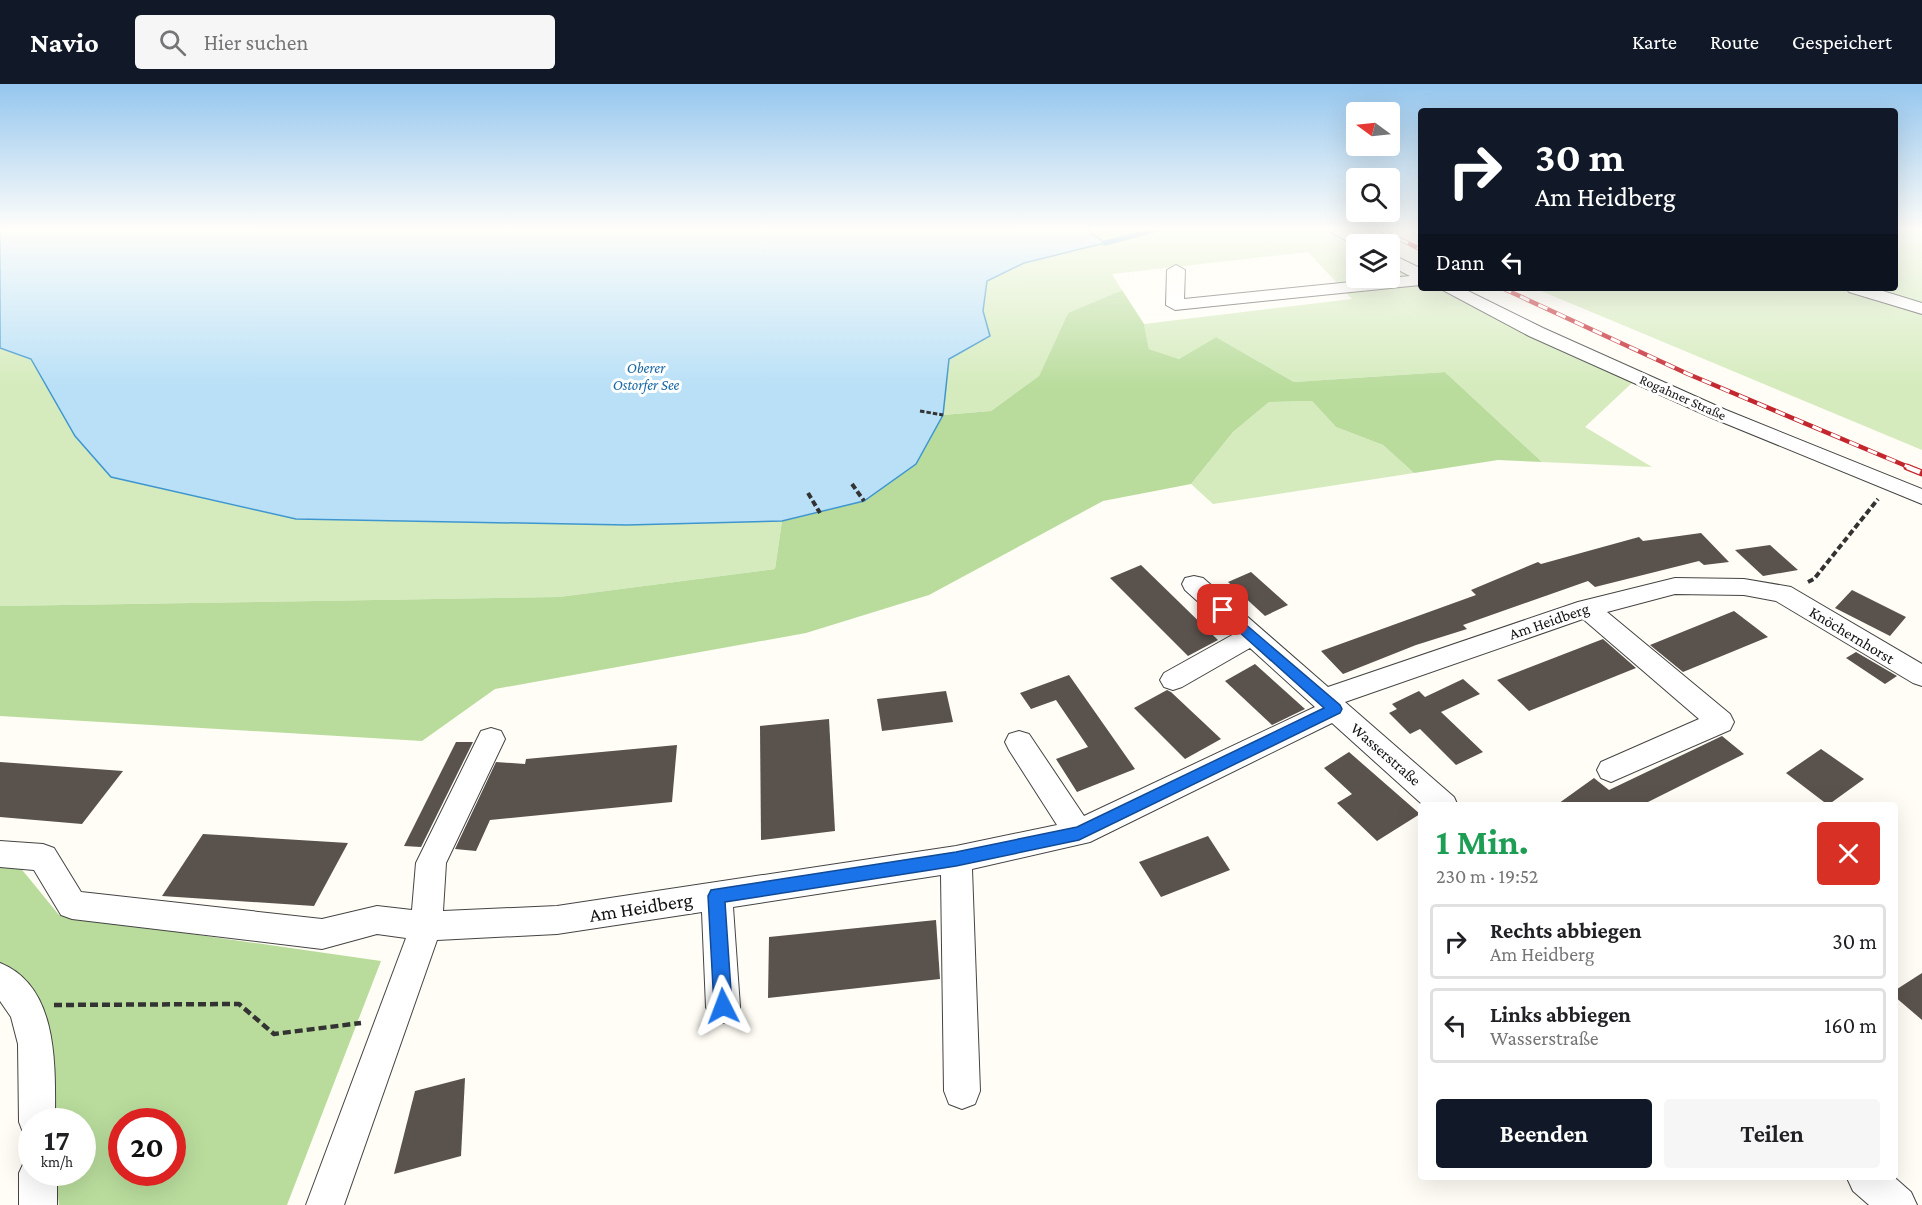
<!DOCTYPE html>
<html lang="de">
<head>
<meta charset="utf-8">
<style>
  body { margin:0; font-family:"Crimson Pro",serif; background:#f6f6f6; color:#202124; height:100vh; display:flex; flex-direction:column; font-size:22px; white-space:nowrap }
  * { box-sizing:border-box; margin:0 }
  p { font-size:20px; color:#757577 }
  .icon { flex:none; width:33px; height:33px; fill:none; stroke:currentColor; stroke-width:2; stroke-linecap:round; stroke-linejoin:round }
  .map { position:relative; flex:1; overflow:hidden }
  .panel { position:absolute; left:1418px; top:718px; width:480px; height:378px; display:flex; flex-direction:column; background:#fff; border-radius:6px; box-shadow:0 6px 24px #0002 }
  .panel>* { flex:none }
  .guide { position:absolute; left:1418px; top:24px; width:480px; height:183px; border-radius:6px; box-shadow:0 6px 24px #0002; background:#111827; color:#fff; overflow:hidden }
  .needle { width:39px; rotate:285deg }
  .controls { position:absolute; left:1346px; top:18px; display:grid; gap:12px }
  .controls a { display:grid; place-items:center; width:54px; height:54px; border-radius:6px; background:#fff; box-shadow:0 6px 24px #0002; font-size:30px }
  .speed { position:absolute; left:18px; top:1024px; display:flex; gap:12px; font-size:30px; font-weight:700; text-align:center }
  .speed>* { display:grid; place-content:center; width:78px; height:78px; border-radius:50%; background:#fff; box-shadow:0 6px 24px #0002; line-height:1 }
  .speed small { font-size:15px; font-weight:400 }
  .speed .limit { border:9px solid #d22; background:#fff; color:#111 }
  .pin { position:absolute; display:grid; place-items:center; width:51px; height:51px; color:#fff; margin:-26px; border-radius:12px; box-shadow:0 3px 9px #0006 }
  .me { position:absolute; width:66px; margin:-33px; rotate:357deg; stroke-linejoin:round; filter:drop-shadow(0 0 4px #0008) }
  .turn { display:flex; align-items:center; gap:21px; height:126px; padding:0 18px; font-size:27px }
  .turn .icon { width:78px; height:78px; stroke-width:2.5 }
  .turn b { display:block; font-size:42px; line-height:51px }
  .then { display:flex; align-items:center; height:57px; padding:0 18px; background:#0003; gap:12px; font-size:22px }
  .round { display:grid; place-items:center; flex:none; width:63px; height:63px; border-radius:6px; background:#f6f6f6 }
  .overview { display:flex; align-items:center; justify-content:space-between; height:102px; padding:0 18px }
  h1 { font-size:36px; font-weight:700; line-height:45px; color:#1e9e55 }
  .cta { display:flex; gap:12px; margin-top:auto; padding:12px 18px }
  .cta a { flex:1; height:69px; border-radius:6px; background:#111827; color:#fff; font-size:24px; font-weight:700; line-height:69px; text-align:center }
  .cta a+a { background:#f6f6f6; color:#202124 }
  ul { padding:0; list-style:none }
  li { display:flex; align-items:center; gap:18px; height:75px; margin:0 12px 9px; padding:0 6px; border:3px solid #e0e0e0; border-radius:6px }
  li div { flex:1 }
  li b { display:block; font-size:22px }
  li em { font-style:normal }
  header { display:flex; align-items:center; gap:36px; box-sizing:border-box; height:84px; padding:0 30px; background:#111827; color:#fff }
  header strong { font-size:28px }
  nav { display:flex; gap:33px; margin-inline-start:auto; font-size:21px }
  .search { width:420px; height:54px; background:#f6f6f6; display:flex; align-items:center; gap:15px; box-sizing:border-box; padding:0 21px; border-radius:6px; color:#757577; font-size:22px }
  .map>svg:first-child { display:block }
  .green { fill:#d5ebbd }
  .forest { fill:#b9dc9c; fill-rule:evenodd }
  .water { fill:#b9e0f7; stroke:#3f96cf; stroke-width:1.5 }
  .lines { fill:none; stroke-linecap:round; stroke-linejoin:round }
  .stream { stroke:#3f96cf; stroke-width:5 }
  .building { fill:#5a524d }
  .minor-casing { stroke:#444; stroke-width:2 }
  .path-far2 { stroke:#333; stroke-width:3; stroke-dasharray:4.5 2; stroke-linecap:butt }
  .path-far1 { stroke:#333; stroke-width:4; stroke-dasharray:6 3; stroke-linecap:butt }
  .path { stroke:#333; stroke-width:4.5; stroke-dasharray:8 4; stroke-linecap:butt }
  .minor { fill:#fff; fill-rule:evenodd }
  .rail-far1-casing { stroke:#c4262e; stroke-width:4.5 }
  .rail-casing { stroke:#c4262e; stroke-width:7 }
  .rail-far1 { stroke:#fff; stroke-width:3; stroke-dasharray:10; stroke-linecap:butt }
  .rail { stroke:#fff; stroke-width:4.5; stroke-dasharray:14; stroke-linecap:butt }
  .route { fill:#1a73e8; stroke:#114b97; stroke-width:1.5 }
  .labels { text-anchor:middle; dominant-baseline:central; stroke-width:6; stroke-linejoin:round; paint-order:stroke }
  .far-street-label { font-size:14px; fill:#111; stroke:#fff }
  .far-water-label { font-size:15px; font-style:italic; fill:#1768a6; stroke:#fff }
  .street-label { font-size:16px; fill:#111; stroke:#fff }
  .near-street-label { font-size:20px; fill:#111; stroke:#fff }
</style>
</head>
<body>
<header>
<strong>Navio</strong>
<div class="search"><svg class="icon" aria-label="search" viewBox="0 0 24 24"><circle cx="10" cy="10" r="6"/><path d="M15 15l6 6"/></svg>Hier suchen</div>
<nav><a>Karte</a><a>Route</a><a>Gespeichert</a></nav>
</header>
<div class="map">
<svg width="1922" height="1121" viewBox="0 0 1922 1121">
  <rect width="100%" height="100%" fill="#fffdf5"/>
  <g class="green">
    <polygon points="1087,146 1328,146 1358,160 1356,194 1389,194 1389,176 1420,192 1420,204 1445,204 1633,298 1585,343 1652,383 1542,378 1445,288 1294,298 1216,253 1179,275 1149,265 1144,240 1352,215 1308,168 1112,190 1122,206 1068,229 1039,292 991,327 943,331 949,275 990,252 983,227 987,197 1024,179 1105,159"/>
    <polygon points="1895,146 1922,146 1922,366 1534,204 1894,204"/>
    <polygon points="0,264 31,275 75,352 111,393 296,435 627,441 782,437 775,485 559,513 0,522"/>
    <polygon points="1312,317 1336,343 1383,361 1414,389 1213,420 1191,400 1233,348 1269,318"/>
  </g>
  <g class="forest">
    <polygon points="1122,206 1144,240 1149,265 1179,275 1216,253 1294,298 1445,288 1542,378 1498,376 1414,389 1383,361 1336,343 1312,317 1269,318 1233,348 1191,400 1103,417 929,511 806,549 495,605 422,657 0,632 0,522 559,513 775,485 782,437 864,417 916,380 943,331 991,327 1039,292 1068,229"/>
    <path d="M 0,781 L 19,782 L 59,831 L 381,877 L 287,1121 L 59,1121 L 55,1089 L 82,1089 L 82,1038 L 48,1038 L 0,896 ZM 122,1038 L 172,1038 L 172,1089 L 122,1089 Z"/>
  </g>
  <polygon class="water" points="0,146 1087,146 1105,159 1024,179 987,197 983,227 990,252 949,275 943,331 916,380 864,417 782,437 627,441 296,435 111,393 75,352 31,275 0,264"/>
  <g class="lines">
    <polyline class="stream" points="1105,159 1155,146"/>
  </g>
  <g class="building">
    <polygon points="1701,449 1729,478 1704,481 1699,477 1595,503 1588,497 1463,541 1467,545 1416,561 1343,590 1321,567 1476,511 1471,506 1538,478 1541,480 1639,453 1643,457"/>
    <polygon points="1770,461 1798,486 1763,492 1735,466"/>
    <polygon points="1141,481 1218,556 1188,572 1110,494"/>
    <polygon points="1251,488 1288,521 1265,532 1228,498"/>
    <polygon points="1852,506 1906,533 1890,552 1835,524"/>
    <polygon points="1734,527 1768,553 1683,588 1650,561"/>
    <polygon points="1603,555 1636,584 1529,627 1497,596"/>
    <polygon points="1856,568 1897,592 1885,600 1846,574"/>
    <polygon points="1255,580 1305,625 1272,641 1225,597"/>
    <polygon points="1069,591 1135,685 1077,708 1056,675 1088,663 1056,616 1031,625 1020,609"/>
    <polygon points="1463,595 1480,610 1441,628 1483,668 1456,681 1420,645 1410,650 1389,629 1397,625 1392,620 1419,607 1425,613"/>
    <polygon points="1167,606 1171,608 1221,655 1185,675 1134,624"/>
    <polygon points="946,607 953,638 882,647 877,615"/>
    <polygon points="829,635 835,747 761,756 760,642"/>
    <polygon points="1722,652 1744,670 1640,722 1555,722 1594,694 1609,706"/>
    <polygon points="456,658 473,658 421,763 404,762"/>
    <polygon points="677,661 672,718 490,736 476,767 455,765 496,678 525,680 526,675"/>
    <polygon points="1821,665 1864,695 1828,721 1786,689"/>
    <polygon points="1349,668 1420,730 1377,757 1337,719 1352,710 1324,684"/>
    <polygon points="0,678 123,687 82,740 0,733"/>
    <polygon points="203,750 348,759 314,822 162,812"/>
    <polygon points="1208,752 1230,786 1161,813 1139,778"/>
    <polygon points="936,836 940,895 768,914 769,853"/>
    <polygon points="1922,889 1922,936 1894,912 1894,907"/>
    <polygon points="465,994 461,1072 394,1090 415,1007"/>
  </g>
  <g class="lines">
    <defs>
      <g id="minor">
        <polygon points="1328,146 1348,146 1372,160 1356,162"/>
        <polygon points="1389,169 1420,184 1420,201 1175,226 1166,221 1167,186 1176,181 1185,186 1184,215 1410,192 1389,181"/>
        <polygon points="1439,204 1462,204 1543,244 1726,326 1922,405 1922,420 1712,334 1529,252"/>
        <polygon points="1846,204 1873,204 1922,219 1922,230 1849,208"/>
        <polygon points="1194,492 1203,494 1328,603 1578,518 1675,494 1744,495 1791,503 1922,580 1922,602 1913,599 1776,517 1744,511 1675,510 1607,528 1730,630 1734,638 1730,646 1611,698 1601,694 1597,686 1601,678 1699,635 1583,535 1345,618 1454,713 1458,722 1424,722 1332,639 1090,758 972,785 980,1007 975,1020 962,1025 949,1020 944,1007 941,791 733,823 740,923 735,934 723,939 711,934 706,923 702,828 557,850 437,856 344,1121 306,1121 406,854 377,850 322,865 72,835 61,831 34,786 0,783 0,757 43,760 54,764 81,808 322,835 377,822 412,826 416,779 481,647 491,644 501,647 505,655 446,779 443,827 557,822 956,762 1057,741 1009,666 1005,658 1009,650 1019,647 1029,650 1084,732 1315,623 1250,564 1182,603 1173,606 1164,603 1160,596 1164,589 1234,550 1185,506 1182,500 1185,494"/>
        <path d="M 0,879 C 60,903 55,985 55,1038 L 32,1038 L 32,1054 L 24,1051 L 19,1038 L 18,960 L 11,933 L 0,917 Z"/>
        <polygon points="32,1073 32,1089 57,1089 57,1121 19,1121 19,1089 25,1076"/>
        <polygon points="1894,1093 1911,1108 1917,1121 1869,1121 1853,1107 1847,1094"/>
      </g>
    </defs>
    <use href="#minor" class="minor-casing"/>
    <polyline class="path-far2" points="920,327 943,331"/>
    <g class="path-far1">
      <polyline points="852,400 864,417"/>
      <polyline points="808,409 820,429"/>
      <polyline points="1808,498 1814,495 1878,415"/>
    </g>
    <polyline class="path" points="54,921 239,920 274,950 361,939"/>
    <use href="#minor" class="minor"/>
    <defs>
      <g id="rail-far1">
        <polyline points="1381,146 1420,165"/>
        <polyline points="1502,204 1688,290 1911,384"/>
      </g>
      <polyline id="rail" points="1907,383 1922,389"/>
    </defs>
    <use href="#rail-far1" class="rail-far1-casing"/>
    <use href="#rail" class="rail-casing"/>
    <use href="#rail-far1" class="rail-far1"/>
    <use href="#rail" class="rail"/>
  </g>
  <linearGradient id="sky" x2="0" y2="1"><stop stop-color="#95c6ee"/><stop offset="0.48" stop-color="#fffefa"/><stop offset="1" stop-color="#fffefa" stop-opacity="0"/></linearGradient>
  <rect width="1922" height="303" fill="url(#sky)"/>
  <polygon class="route" points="1223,521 1340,621 1342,625 1340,629 1079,756 956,782 725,818 732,922 730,929 723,931 717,929 714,922 708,812 711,806 956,768 1077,743 1324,624 1218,529 1218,522"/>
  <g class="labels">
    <g class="far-street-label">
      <text transform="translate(1683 313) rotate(24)">Rogahner Straße</text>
    </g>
    <g class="far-water-label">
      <text x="646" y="284">Oberer<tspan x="646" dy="17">Ostorfer See</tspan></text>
    </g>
    <g class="street-label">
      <text transform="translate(1549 537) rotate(-19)">Am Heidberg</text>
      <text transform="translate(1852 551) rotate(31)">Knöchernhorst</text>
      <text transform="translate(1386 670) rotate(41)">Wasserstraße</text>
    </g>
    <g class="near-street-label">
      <text transform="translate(641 823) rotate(-9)">Am Heidberg</text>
    </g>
  </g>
</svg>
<div class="controls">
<a><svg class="needle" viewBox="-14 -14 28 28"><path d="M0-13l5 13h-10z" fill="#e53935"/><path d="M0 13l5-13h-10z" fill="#757577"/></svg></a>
<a><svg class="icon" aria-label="search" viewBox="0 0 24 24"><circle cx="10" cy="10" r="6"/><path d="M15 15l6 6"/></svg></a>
<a><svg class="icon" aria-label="layers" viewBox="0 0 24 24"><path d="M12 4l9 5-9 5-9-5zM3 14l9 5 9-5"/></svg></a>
</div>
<div class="speed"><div>17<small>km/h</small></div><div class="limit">20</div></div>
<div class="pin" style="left:1223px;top:526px;background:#d93025"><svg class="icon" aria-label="arrive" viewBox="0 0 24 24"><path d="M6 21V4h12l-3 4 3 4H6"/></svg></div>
<svg class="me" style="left:723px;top:922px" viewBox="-20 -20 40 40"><path d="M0-17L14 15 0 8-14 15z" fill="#1a73e8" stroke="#fff" stroke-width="4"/></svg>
<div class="guide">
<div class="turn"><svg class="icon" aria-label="right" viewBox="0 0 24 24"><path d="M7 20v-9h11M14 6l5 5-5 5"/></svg><div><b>30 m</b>Am Heidberg</div></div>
<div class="then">Dann<svg class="icon" aria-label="left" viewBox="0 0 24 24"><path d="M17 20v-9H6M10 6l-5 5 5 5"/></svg></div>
</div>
<section class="panel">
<div class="overview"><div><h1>1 Min.</h1><p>230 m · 19:52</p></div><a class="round" style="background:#d93025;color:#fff"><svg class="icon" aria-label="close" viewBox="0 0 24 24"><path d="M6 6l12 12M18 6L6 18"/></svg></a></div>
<ul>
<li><svg class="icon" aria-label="right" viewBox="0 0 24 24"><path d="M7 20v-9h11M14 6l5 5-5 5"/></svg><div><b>Rechts abbiegen</b><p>Am Heidberg</p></div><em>30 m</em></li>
<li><svg class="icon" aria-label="left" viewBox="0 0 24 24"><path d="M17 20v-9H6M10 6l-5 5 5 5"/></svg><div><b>Links abbiegen</b><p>Wasserstraße</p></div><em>160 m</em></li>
</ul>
<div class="cta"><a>Beenden</a><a>Teilen</a></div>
</section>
</div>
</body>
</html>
